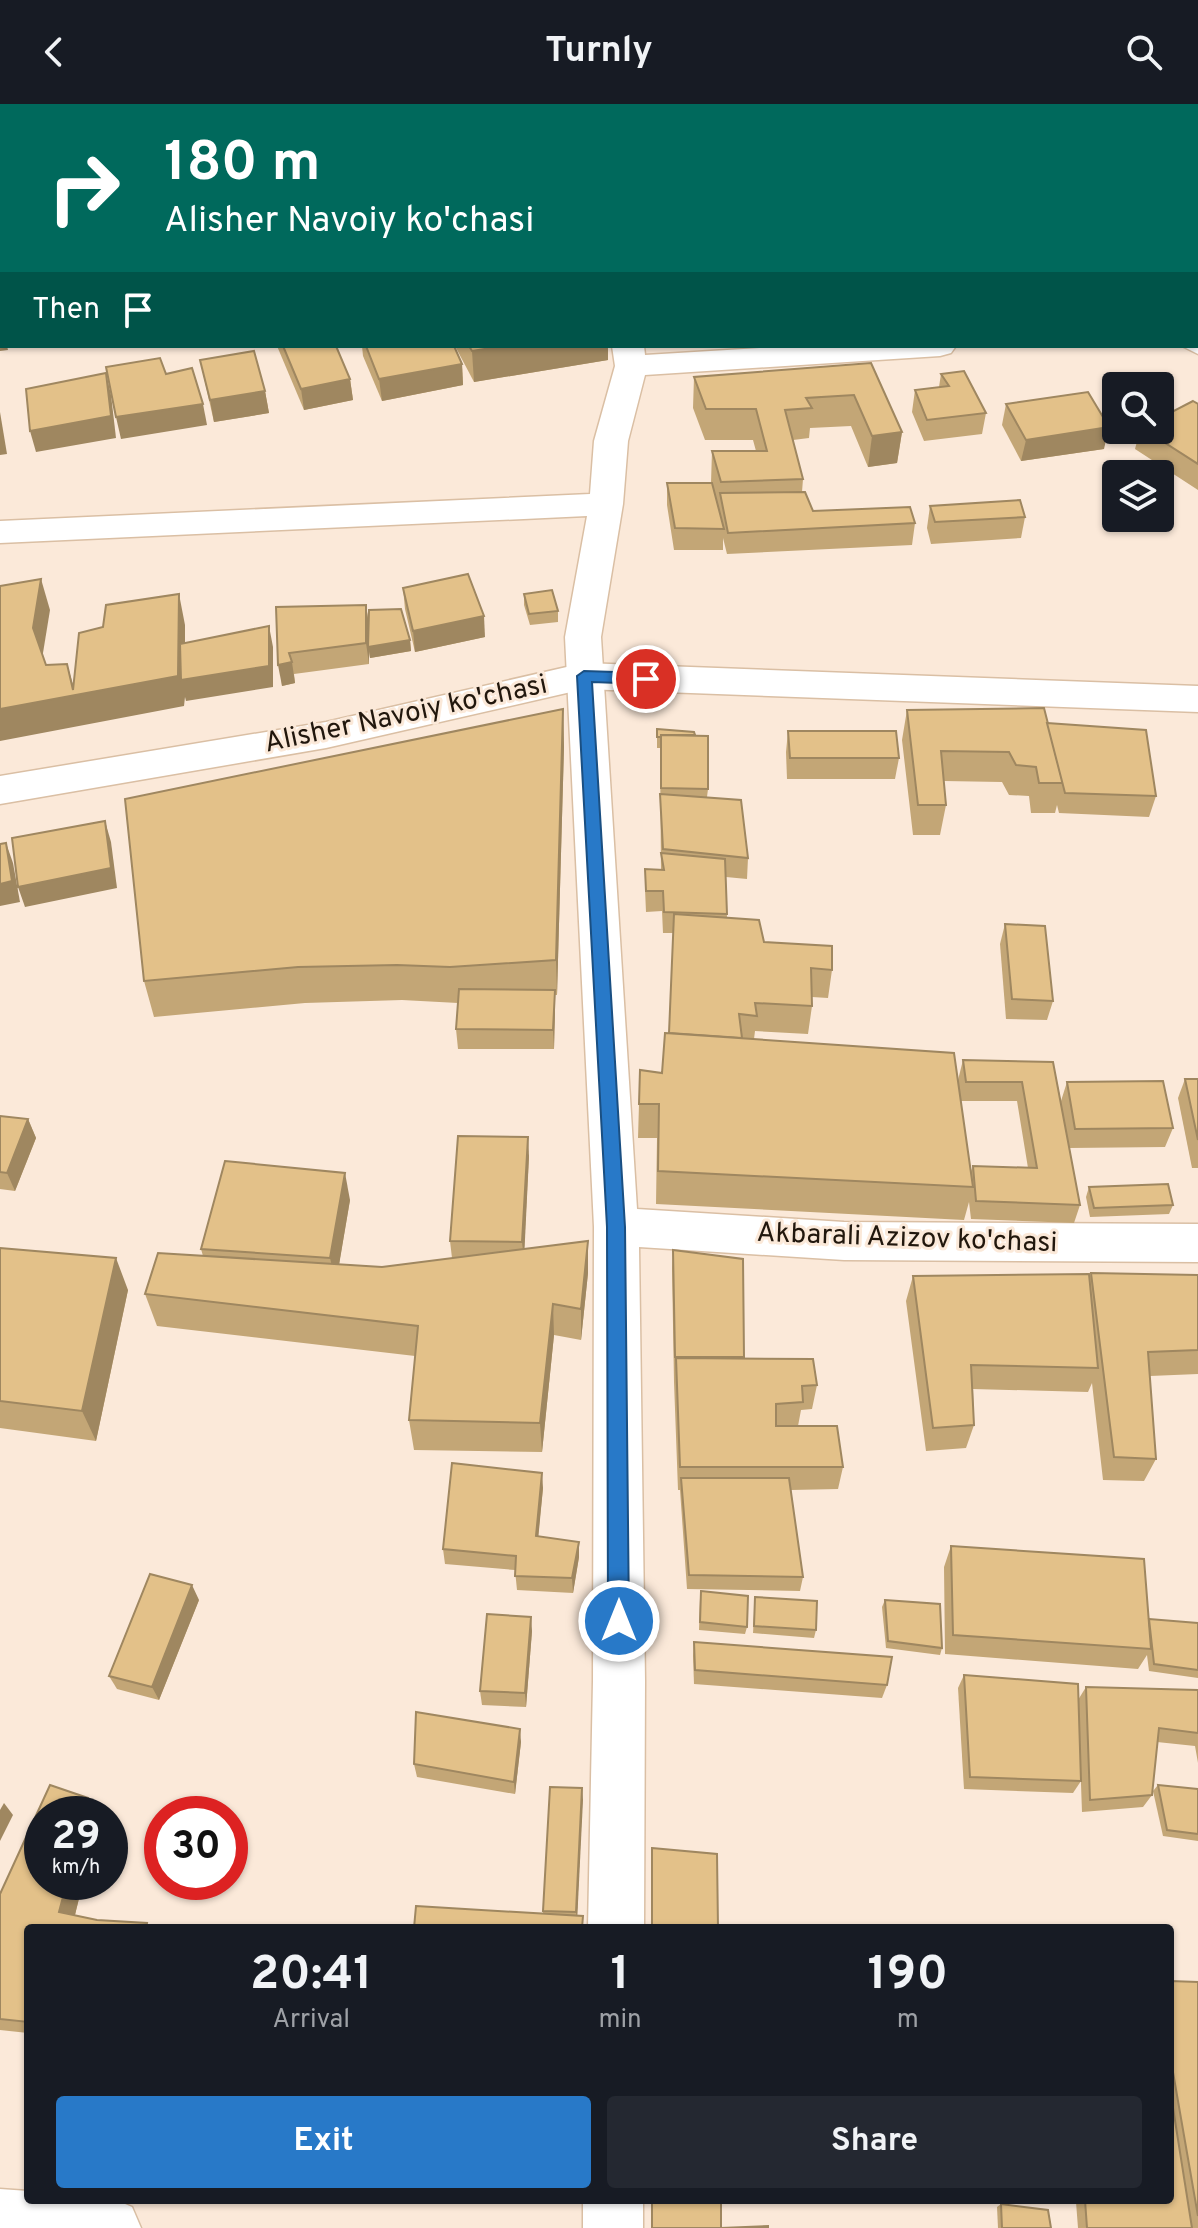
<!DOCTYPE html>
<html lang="en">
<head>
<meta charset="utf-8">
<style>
  body { margin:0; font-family:Overpass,sans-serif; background:#242831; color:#f1f3f6; height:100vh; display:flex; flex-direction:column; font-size:30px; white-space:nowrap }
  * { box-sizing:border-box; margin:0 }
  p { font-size:26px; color:#9ea1a6 }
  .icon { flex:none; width:44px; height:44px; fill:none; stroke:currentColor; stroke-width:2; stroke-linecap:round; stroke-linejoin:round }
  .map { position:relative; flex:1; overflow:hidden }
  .sheet { position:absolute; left:24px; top:1820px; width:1150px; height:280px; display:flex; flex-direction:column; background:#171b24; border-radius:8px; box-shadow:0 2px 6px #0004 }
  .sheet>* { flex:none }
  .guide { position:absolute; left:0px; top:0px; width:1198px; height:244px; box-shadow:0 2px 6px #0004; background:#00695c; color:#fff; overflow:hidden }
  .tools { position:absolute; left:1102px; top:268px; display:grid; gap:16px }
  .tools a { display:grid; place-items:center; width:72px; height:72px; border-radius:8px; background:#171b24; box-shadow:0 2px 6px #0004; font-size:40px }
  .speed { position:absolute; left:24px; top:1692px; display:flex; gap:16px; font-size:40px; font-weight:700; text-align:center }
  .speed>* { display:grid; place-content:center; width:104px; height:104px; border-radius:50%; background:#171b24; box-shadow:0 2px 6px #0004; line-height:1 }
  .speed small { font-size:20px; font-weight:400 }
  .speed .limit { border:12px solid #d22; background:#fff; color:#111 }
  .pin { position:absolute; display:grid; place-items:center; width:68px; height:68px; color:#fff; margin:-34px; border:4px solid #fff; border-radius:50%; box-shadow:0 2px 8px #0007 }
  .me { position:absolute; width:88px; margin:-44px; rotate:0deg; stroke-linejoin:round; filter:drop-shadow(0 0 6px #0008) }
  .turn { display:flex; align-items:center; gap:28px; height:168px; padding:0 32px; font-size:36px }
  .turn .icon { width:104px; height:104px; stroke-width:2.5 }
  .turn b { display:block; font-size:56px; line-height:68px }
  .then { display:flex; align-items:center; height:76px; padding:0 32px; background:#0003; gap:16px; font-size:30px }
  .eta { display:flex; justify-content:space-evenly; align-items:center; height:136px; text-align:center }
  .eta b { font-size:48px; font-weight:700; line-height:56px }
  .primary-button { display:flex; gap:16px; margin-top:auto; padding:16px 32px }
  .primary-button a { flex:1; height:92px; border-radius:8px; background:#2879c8; color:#fff; font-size:32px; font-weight:700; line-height:92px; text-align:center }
  .primary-button a+a { background:#242831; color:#f1f3f6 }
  header { display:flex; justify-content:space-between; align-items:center; height:104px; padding:0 32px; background:#171b24; font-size:36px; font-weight:700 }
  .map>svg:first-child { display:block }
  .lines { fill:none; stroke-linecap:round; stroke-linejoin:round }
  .service-casing { stroke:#dabfa4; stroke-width:3 }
  .minor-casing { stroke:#dabfa4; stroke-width:3 }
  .tertiary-casing { stroke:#dabfa4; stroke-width:3 }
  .service { fill:#fff; fill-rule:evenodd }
  .minor { fill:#fff; fill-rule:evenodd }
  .tertiary { fill:#fff; fill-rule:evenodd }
  .wall { fill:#c3a676 }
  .shaded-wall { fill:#9f8760 }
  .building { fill:#e3c189; stroke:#9f8760; stroke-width:2 }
  .route { fill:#2879c8; stroke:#1a4f82; stroke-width:2 }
  .labels { text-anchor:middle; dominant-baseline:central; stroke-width:6; stroke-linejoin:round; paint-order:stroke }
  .street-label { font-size:28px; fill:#21170d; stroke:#fbe9d9 }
</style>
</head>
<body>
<header><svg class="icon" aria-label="back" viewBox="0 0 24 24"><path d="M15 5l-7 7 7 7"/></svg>Turnly<svg class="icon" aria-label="search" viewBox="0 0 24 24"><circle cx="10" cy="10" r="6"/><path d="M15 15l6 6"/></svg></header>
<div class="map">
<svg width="1198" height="2124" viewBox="0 0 1198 2124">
  <rect width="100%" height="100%" fill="#fbe9d9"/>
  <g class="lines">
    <defs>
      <rect id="service" x="1196" y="37" width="2" height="10"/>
      <g id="minor">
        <polygon points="579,0 607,0 608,2 580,2"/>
        <rect x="1149" y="0" width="28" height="2"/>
        <polygon points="1196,229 1198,230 1198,250 1182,242 1196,242"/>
        <polygon points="612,242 644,242 645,251 791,242 956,242 951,249 940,252 645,271 628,337 623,400 601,533 637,1105 844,1118 1198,1120 1198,1158 844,1156 639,1143 645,1577 644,1824 588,1824 593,1577 594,1123 565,533 587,412 0,439 0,417 590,390 594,337 615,262"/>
        <polygon points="0,2085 28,2087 28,2096 116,2096 132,2103 141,2124 0,2124"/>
        <rect x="583" y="2096" width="60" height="28"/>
      </g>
      <polygon id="tertiary" points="584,559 1198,582 1198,608 584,585 326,644 0,700 0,672 326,618"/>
    </defs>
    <use href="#service" class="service-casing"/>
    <use href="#minor" class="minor-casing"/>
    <use href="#tertiary" class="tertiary-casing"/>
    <use href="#service" class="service"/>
    <use href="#minor" class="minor"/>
    <use href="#tertiary" class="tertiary"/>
  </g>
  <g class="wall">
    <rect x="647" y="0" width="471" height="2"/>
    <polygon points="277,242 336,242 350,275 353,296 304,306"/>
    <polygon points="362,242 454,242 462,260 463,281 382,297 363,252"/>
    <polygon points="455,242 608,242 608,256 474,278"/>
    <polygon points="200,256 265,287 269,309 214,318"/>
    <polygon points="871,259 902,328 897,359 868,363 851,322 810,324 809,334 793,336 803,375 802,388 813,407 915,419 912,441 727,450 723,434 723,446 674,446 667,401 667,379 711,379 712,347 756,347 753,336 705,336 693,304 694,273"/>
    <polygon points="941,270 986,309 982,330 924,337 912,308 915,286 939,283"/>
    <polygon points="1006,300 1104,345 1021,357 1002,321"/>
    <polygon points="1198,300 1198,386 1135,345 1140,326 1160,326"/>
    <polygon points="930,402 1025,413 1021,434 931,440 927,424"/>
    <polygon points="403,484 485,533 415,548 405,505"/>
    <polygon points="524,490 558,507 558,518 530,521 524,501"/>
    <polygon points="366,501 369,520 410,536 411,547 370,554 369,547 369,560 294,570 295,579 282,582 276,503"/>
    <polygon points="563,605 564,643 557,891 555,891 554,945 458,945 456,925 458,899 402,896 305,899 154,913 144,877"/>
    <polygon points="907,606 1047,619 1156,692 1149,713 1059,709 1057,701 1055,709 1031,709 1029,692 1009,691 1002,678 944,677 946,701 940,731 913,731 902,636"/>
    <polygon points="657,625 708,685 707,693 748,754 747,775 726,773 727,814 764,838 832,866 828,894 812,893 812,902 808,930 755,927 754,935 971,1067 973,1062 1028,1064 1017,997 961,997 958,976 963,956 1053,958 1061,997 1067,978 1173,1024 1165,1043 1069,1044 1080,1101 1074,1119 971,1115 969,1098 964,1116 656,1100 657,1034 638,1034 640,966 662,969 669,929 673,829 663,829 662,807 646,808 645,785 645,765 661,766 660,644 657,644"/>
    <polygon points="788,627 899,654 895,675 787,675 786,648"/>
    <polygon points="1005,820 1053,897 1047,916 1006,915 1000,840"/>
    <polygon points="1185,975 1198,975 1198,1064 1192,1064 1178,994"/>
    <polygon points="0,1012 28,1015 36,1034 15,1087 0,1085"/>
    <polygon points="529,1052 524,1145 588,1169 581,1236 554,1231 542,1348 414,1346 409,1316 415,1252 157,1222 145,1190 203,1152 201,1145 350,1096 339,1160 382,1163 452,1154 450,1137"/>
    <polygon points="1089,1083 1173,1101 1169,1110 1090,1113 1086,1093"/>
    <polygon points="0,1144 128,1186 96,1337 0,1324"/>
    <polygon points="673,1146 743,1155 744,1255 817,1281 812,1305 801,1306 798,1322 843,1363 838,1385 791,1386 803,1473 800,1487 687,1485 680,1386 678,1386 674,1278 672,1164"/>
    <polygon points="1091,1169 1198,1171 1198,1270 1150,1272 1156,1355 1144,1377 1103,1376 1092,1279 1088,1288 973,1285 974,1321 966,1344 926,1347 906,1197 913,1172 1089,1175"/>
    <polygon points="543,1384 538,1432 579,1438 579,1453 573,1489 517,1486 515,1466 445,1460 443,1445"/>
    <polygon points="951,1442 1149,1516 1198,1519 1198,1574 1149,1567 1147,1551 1138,1565 945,1550 944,1463"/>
    <polygon points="755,1493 816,1526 814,1534 753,1529"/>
    <polygon points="700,1494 747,1523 745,1530 699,1526"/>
    <polygon points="199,1496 159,1596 117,1585 109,1572"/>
    <polygon points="885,1496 942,1544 940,1551 886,1544 882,1503"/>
    <polygon points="532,1527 526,1603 482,1601 480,1587"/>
    <polygon points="694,1538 887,1581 882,1594 694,1580 693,1552"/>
    <polygon points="964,1571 1081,1677 1073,1689 964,1685 958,1584"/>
    <polygon points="1086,1583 1198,1586 1198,1659 1195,1642 1157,1638 1152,1691 1143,1703 1082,1708 1078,1596"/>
    <polygon points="521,1638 515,1690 417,1673 414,1660"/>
    <polygon points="1158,1681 1198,1685 1198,1737 1163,1732 1153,1687"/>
    <polygon points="550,1683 582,1684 577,1811 583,1812 583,1824 414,1824 543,1809"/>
    <polygon points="652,1744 718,1824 651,1824 651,1760"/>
    <polygon points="42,1778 83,1778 75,1811 97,1816 147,1819 150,1824 28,1824 28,1929 0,1926 0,1790"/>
    <polygon points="1170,1877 1198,1878 1198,2124 1078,2124 1076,2098 1078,2096 1170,2096"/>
    <polygon points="651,2096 721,2096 721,2124 768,2124 651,2124"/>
    <polygon points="1001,2100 1051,2124 998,2124 997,2103"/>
  </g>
  <g class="shaded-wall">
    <polygon points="8,0 30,0 31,2 2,2 2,23 0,23 0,1"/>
    <polygon points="0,108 2,108 2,130 0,131"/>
    <polygon points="2,224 2,242 7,242 8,246 0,247 0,225"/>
    <polygon points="503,242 608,242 608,256 474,278 472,247"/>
    <polygon points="462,260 463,281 382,297 379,275"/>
    <polygon points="106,269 111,291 116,334 36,348 30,327"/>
    <polygon points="350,275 353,296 304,306 301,285"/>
    <polygon points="265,287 269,309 214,318 210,296"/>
    <polygon points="203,300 207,321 121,335 116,313"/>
    <polygon points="0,308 7,350 0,351"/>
    <polygon points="1109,323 1104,345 1021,357 1026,336"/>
    <polygon points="902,328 897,359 868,363 872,332"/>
    <polygon points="41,475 50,506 42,555 33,524"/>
    <polygon points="179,490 185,521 185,576 269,522 273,543 273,583 186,597 185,593 184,602 0,637 0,605 67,560 76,591"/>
    <polygon points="366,501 369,522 410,536 411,547 370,554 369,547 369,560 366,539"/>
    <polygon points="484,512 485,533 415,548 413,527"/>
    <polygon points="292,558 295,579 282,582 278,561"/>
    <polygon points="563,605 564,643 557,891 556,856"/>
    <polygon points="105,717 111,738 117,784 25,803 18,783"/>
    <polygon points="6,739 13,759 20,798 0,802 0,780"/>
    <polygon points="555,886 555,906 554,945 553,926"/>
    <polygon points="28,1015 36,1034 15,1087 7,1069"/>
    <polygon points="528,1033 529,1052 524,1156 522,1138"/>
    <polygon points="345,1069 350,1096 336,1179 330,1154"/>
    <polygon points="588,1137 588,1169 581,1236 581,1205"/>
    <polygon points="116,1154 128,1186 96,1337 82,1307"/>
    <polygon points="553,1200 554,1231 542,1348 540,1319"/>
    <polygon points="542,1369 543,1384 537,1447 536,1432"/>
    <polygon points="579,1438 579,1453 573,1489 572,1474"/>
    <polygon points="192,1481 199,1496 159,1596 152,1583"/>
    <polygon points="531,1513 532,1527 526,1603 525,1589"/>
    <polygon points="520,1625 521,1638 515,1690 514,1678"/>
    <polygon points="582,1684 583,1696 577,1819 576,1808"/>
    <polygon points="88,1694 100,1710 84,1710"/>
    <polygon points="4,1699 13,1711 0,1737 0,1706"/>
    <polygon points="67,1778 83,1778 72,1823 59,1808"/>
  </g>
  <g class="building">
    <polygon points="189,0 207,0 208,2 189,2"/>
    <polygon points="211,0 239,0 240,2 212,2"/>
    <polygon points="369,0 408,0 408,2 370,2"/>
    <polygon points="433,0 540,0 541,2 418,2"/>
    <polygon points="649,0 783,0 784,2 650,2"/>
    <polygon points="786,0 844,0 845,2 787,2"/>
    <polygon points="847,0 913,0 913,2 848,2"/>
    <polygon points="2,77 2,108 0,108 0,78"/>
    <polygon points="2,147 2,166 0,157 0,148"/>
    <polygon points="283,242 336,242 350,275 301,285"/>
    <polygon points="366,242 454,242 462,260 379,275"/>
    <polygon points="469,242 503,242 472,247"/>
    <polygon points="254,247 265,287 210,296 200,256"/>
    <polygon points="160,254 166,270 192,264 203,300 116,313 106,263"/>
    <polygon points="871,259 902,328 872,332 854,291 806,294 812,304 785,306 803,375 721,378 712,347 767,347 756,305 706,305 694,273"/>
    <polygon points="964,267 986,309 927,316 915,286 949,282 941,270"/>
    <polygon points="106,269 111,312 30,327 26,285"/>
    <polygon points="1088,288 1109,323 1026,336 1006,300"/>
    <polygon points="1193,297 1198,300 1198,360 1145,326 1160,326 1160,314"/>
    <polygon points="667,379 712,379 724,425 675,424"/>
    <polygon points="805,388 813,407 910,403 915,419 728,429 720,389"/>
    <polygon points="1020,396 1025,413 935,418 930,402"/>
    <polygon points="468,470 484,512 413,527 403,484"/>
    <polygon points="41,475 33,524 46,561 67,560 73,586 79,529 103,523 106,501 179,490 178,572 0,605 0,482"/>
    <polygon points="552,486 558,507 529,510 524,490"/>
    <polygon points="366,501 366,539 289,549 292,558 278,561 276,503"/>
    <polygon points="401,505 410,536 368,543 369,506"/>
    <polygon points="269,522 269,562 181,576 180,540"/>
    <polygon points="1044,604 1063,679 1039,679 1036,663 1016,661 1009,648 941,647 946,701 918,701 907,606"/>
    <polygon points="563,605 556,856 450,863 397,861 298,863 144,877 125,695"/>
    <polygon points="1047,619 1146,626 1156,692 1065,689"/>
    <polygon points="657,625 694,628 695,631 661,631 661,633 657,633"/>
    <polygon points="788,627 896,627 899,654 790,654"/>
    <polygon points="661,631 708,632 708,685 661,684"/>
    <polygon points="660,690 741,696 748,754 663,745"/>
    <polygon points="105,717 111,764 18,783 12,734"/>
    <polygon points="6,739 12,777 0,780 0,740"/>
    <polygon points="661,749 725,755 727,810 664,808 663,787 646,787 645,765 664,766"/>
    <polygon points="674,810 759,816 764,838 832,842 832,866 811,864 812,902 755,899 757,912 739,910 742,934 669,929"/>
    <polygon points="1005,820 1045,822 1053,897 1012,895"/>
    <polygon points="459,885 555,886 553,926 456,925"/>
    <polygon points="665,929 954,949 973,1083 658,1067 659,1000 639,1000 640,966 662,969"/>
    <polygon points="963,956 1053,958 1080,1101 976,1097 973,1062 1037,1064 1022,978 966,978"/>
    <polygon points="1185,975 1198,975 1198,1036"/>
    <polygon points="1163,977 1173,1024 1075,1025 1067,978"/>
    <polygon points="0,1012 28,1015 7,1069 0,1068"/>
    <polygon points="458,1032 528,1033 522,1138 450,1137"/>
    <polygon points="225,1057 345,1069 330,1154 201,1145"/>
    <polygon points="1168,1080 1173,1101 1094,1104 1089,1083"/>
    <polygon points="588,1137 581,1205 553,1200 540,1319 409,1316 418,1222 145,1190 158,1149 382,1163"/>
    <polygon points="0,1144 116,1154 82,1307 0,1297"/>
    <polygon points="673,1146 743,1155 744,1253 675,1253"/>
    <polygon points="1091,1169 1198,1171 1198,1246 1148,1248 1156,1355 1114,1353"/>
    <polygon points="1089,1170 1098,1264 971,1261 974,1321 933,1324 913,1172"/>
    <polygon points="676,1254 813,1255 817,1281 802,1282 803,1298 776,1300 776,1322 837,1322 843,1363 680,1363"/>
    <polygon points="452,1359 542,1369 536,1432 579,1438 572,1474 515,1472 516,1452 443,1445"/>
    <polygon points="681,1374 789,1374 803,1473 689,1471"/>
    <polygon points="951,1442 1144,1455 1151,1545 953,1531"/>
    <polygon points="150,1470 192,1481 152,1583 109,1572"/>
    <polygon points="701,1487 748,1492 747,1523 700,1518"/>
    <polygon points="755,1493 817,1497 816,1526 754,1522"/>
    <polygon points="885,1496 940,1500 942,1544 888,1537"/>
    <polygon points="487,1510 531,1513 525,1589 480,1587"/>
    <polygon points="1149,1515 1198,1519 1198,1566 1154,1560"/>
    <polygon points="694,1538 892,1553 887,1581 695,1566"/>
    <polygon points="964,1571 1078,1580 1081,1677 970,1673"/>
    <polygon points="1086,1583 1198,1586 1198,1629 1159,1624 1152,1691 1090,1696"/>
    <polygon points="416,1608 520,1625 514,1678 414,1660"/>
    <polygon points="50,1681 88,1694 84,1710 42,1710 42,1778 67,1778 59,1808 97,1816 147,1819 146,1824 28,1824 28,1918 0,1915 0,1790"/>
    <polygon points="1158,1681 1198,1685 1198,1730 1167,1726"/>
    <polygon points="550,1683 582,1684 576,1808 543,1807"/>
    <polygon points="652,1744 717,1750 718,1824 652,1824"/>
    <polygon points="416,1802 583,1812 582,1824 414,1824"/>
    <polygon points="1170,1877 1198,1878 1198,2112 1170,1951"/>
    <polygon points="1170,1985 1192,2124 1087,2124 1085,2096 1170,2096"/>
    <polygon points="652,2096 721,2096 721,2124 768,2122 768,2124 652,2124"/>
    <polygon points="1001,2100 1048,2106 1051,2124 1002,2124"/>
  </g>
  <polygon class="route" points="584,567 646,569 653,575 646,580 592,578 625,1123 629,1517 626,1524 619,1527 611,1524 608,1517 607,1123 577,572"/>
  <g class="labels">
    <g class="street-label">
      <text transform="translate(406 611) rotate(-12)">Alisher Navoiy ko'chasi</text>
      <text transform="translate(907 1135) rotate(2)">Akbarali Azizov ko'chasi</text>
    </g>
  </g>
</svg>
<div class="tools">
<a><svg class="icon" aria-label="search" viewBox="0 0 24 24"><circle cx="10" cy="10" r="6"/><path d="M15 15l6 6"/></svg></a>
<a><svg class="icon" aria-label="layers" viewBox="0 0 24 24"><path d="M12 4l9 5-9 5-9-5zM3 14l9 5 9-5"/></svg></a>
</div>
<div class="speed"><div>29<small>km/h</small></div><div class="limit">30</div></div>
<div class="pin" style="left:646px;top:575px;background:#d93025"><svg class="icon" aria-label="arrive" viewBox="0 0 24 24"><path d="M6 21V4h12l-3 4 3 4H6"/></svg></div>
<svg class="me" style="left:619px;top:1517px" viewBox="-20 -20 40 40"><circle r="17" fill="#2879c8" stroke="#fff" stroke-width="3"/><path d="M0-11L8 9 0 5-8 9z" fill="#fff"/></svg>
<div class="guide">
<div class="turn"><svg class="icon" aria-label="right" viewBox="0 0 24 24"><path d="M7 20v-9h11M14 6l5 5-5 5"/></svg><div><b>180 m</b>Alisher Navoiy ko'chasi</div></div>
<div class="then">Then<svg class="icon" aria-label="arrive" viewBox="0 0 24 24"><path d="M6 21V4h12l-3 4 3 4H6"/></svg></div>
</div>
<section class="sheet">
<div class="eta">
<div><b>20:41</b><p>Arrival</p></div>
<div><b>1</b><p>min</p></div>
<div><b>190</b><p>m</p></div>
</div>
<div class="primary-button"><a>Exit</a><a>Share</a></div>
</section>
</div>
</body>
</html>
